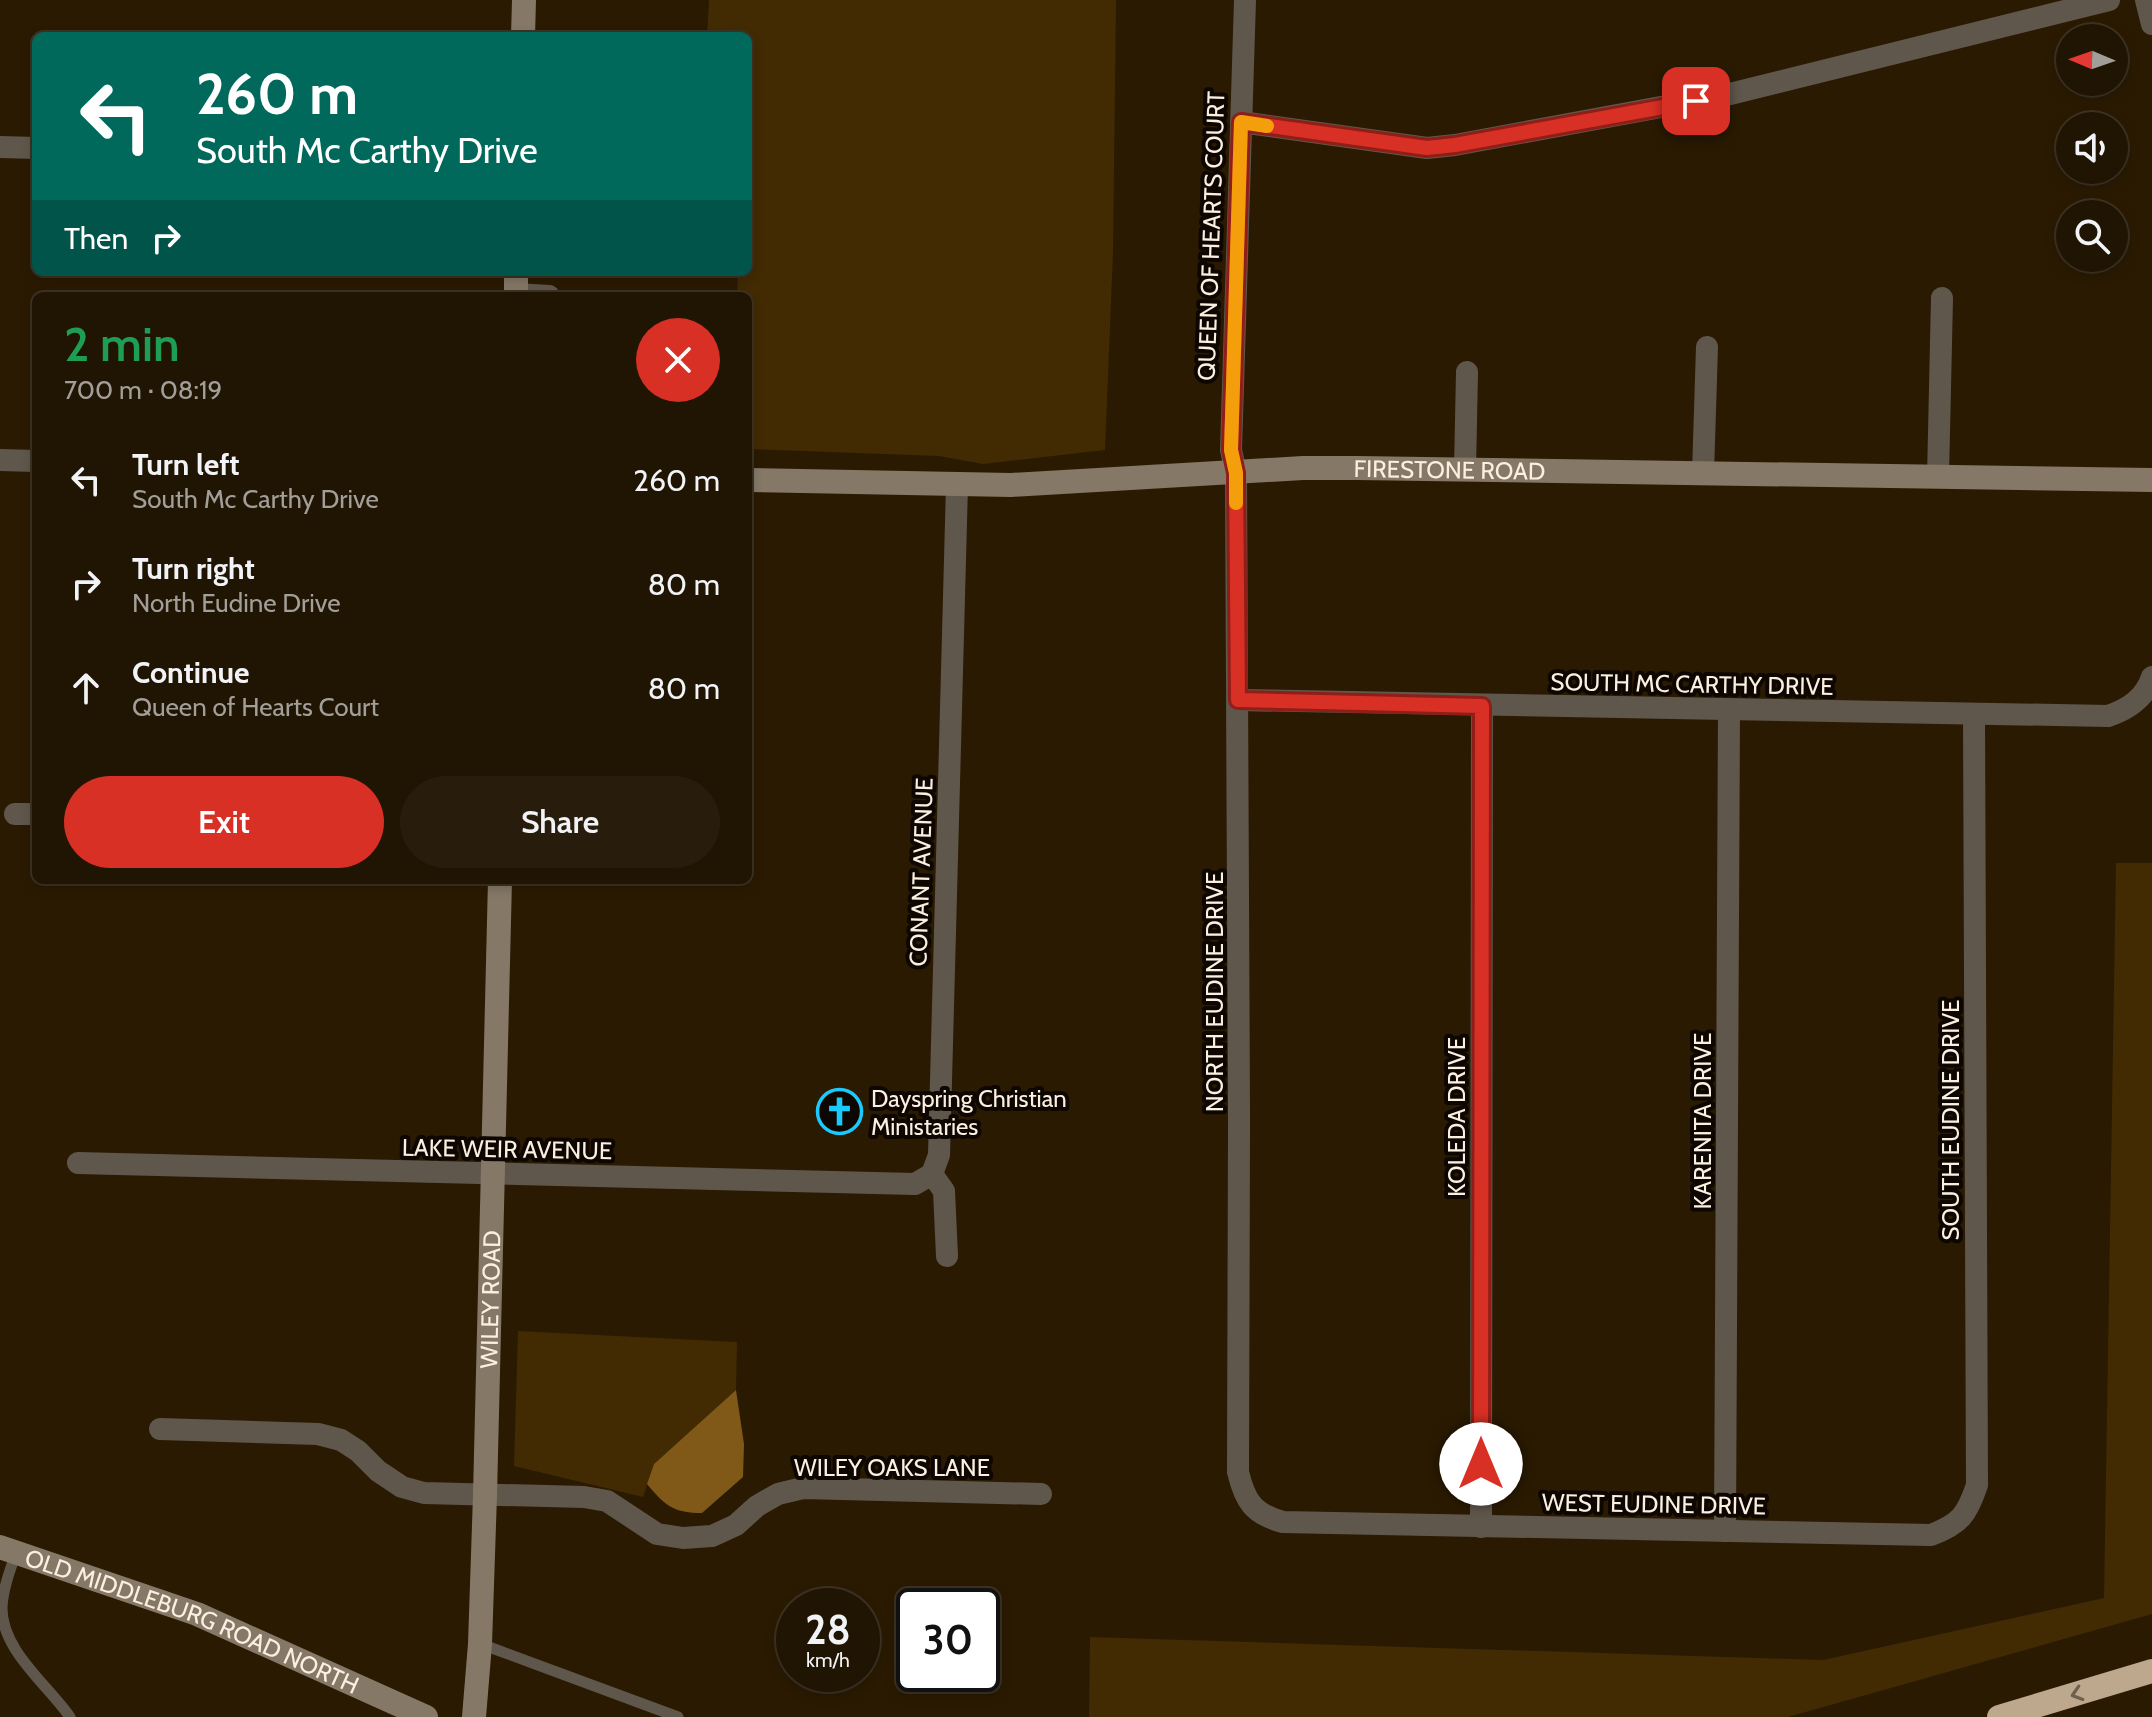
<!DOCTYPE html>
<html lang="en">
<head>
<meta charset="utf-8">
<style>
  body { margin:0; font-family:Cabin,sans-serif; background:#281d0c; color:#f1f3f6; height:100vh; display:flex; flex-direction:column; font-size:30px; white-space:nowrap }
  * { box-sizing:border-box; margin:0 }
  p { font-size:26px; color:#a29e99 }
  .icon { flex:none; width:44px; height:44px; fill:none; stroke:currentColor; stroke-width:2; stroke-linecap:round; stroke-linejoin:round }
  .map { position:relative; flex:1; overflow:hidden }
  .panel { position:absolute; left:32px; top:292px; width:720px; height:592px; display:flex; flex-direction:column; background:#201402; border-radius:12px; box-shadow:0 4px 12px #0003,0 0 0 2px #3d3324 }
  .panel>* { flex:none }
  .top-card { position:absolute; left:32px; top:32px; width:720px; height:244px; border-radius:12px; box-shadow:0 4px 12px #0003,0 0 0 2px #3d3324; background:#00695c; color:#fff; overflow:hidden }
  .needle { width:52px; rotate:272deg }
  .tools { position:absolute; left:2056px; top:24px; display:grid; gap:16px }
  .tools a { display:grid; place-items:center; width:72px; height:72px; border-radius:50%; background:#201402; box-shadow:0 4px 12px #0003,0 0 0 2px #3d3324; font-size:40px }
  .speed { position:absolute; left:776px; top:1588px; display:flex; gap:16px; font-size:40px; font-weight:700; text-align:center }
  .speed>* { display:grid; place-content:center; width:104px; height:104px; border-radius:50%; background:#201402; box-shadow:0 4px 12px #0003,0 0 0 2px #3d3324; line-height:1 }
  .speed small { font-size:20px; font-weight:400 }
  .speed .limit { border:4px solid #111; border-radius:12px; background:#fff; color:#111 }
  .pin { position:absolute; display:grid; place-items:center; width:68px; height:68px; color:#fff; margin:-34px; border-radius:16px; box-shadow:0 4px 12px #0006 }
  .me { position:absolute; width:88px; margin:-44px; rotate:0deg; stroke-linejoin:round; filter:drop-shadow(0 0 6px #0008) }
  .turn { display:flex; align-items:center; gap:28px; height:168px; padding:0 32px; font-size:36px }
  .turn .icon { width:104px; height:104px; stroke-width:2.5 }
  .turn b { display:block; font-size:56px; line-height:68px }
  .then { display:flex; align-items:center; height:76px; padding:0 32px; background:#0003; gap:16px; font-size:30px }
  .round { display:grid; place-items:center; flex:none; width:84px; height:84px; border-radius:42px; background:#281d0c }
  .head { display:flex; align-items:center; justify-content:space-between; height:136px; padding:0 32px }
  h1 { font-size:48px; font-weight:600; line-height:60px; color:#1e9e55 }
  .action { display:flex; gap:16px; margin-top:auto; padding:16px 32px }
  .action a { flex:1; height:92px; border-radius:48px; background:#d93025; color:#fff; font-size:32px; font-weight:600; line-height:92px; text-align:center }
  .action a+a { background:#281d0c; color:#f1f3f6 }
  ul { padding:0; list-style:none }
  li { display:flex; align-items:center; gap:24px; height:104px; padding:0 32px }
  li div { flex:1 }
  li b { display:block; font-size:30px }
  li em { font-style:normal }
  .map>svg:first-child { display:block }
  .green { fill:#422b03 }
  .water { fill:#805919 }
  .lines { fill:none; stroke-linecap:round; stroke-linejoin:round }
  .lane { stroke:#60574c; stroke-width:11 }
  .street { stroke:#60574c; stroke-width:22 }
  .secondary { stroke:#857866; stroke-width:24 }
  .highway { stroke:#bda88d; stroke-width:24 }
  .oneway { stroke:#6e5f4e }
  .route-casing { stroke:#8d1f18; stroke-width:20 }
  .route { stroke:#d93025; stroke-width:14 }
  .slow { stroke:#f59e0b; stroke-width:14 }
  .labels { text-anchor:middle; dominant-baseline:central; stroke-width:8; stroke-linejoin:round; paint-order:stroke }
  .street-label { font-size:24px; fill:#faefe0; stroke:#0d0601 }
  .poi-label { font-size:24px; fill:#faefe0; stroke:#0d0601; text-anchor:start }
</style>
</head>
<body>
<div class="map">
<svg width="2152" height="1717" viewBox="0 0 2152 1717">
  <rect width="100%" height="100%" fill="#2a1a02"/>
  <g class="green">
    <polygon points="709,0 1116,0 1113,253 1105,450 983,464 939,456 748,449 748,296 737,296 738,272 748,272 748,36 707,36"/>
    <polygon points="2116,863 2152,863 2152,1614 1788,1717 1089,1717 1090,1637 1823,1660 2104,1598"/>
    <polygon points="518,1331 737,1342 736,1390 654,1464 643,1497 514,1466"/>
  </g>
  <path class="water" d="M 736,1390 L 744,1444 L 743,1477 L 702,1513 C 674,1513 665,1506 647,1484 L 654,1464 Z"/>
  <g class="lines">
    <g class="lane">
      <path d="M 16,1553 C 10,1570 3,1589 2,1607 C 1,1650 48,1685 70,1717"/>
      <polyline points="481,1644 678,1717"/>
    </g>
    <g class="street">
      <path d="M 1245,0 L 1231,450 L 1236,473 C 1239,806 1240,1139 1238,1472 C 1245,1501 1253,1514 1283,1522 L 1931,1535 C 1960,1524 1967,1515 1977,1485 L 1974,714"/>
      <polyline points="2146,0 2152,24"/>
      <polyline points="1241,122 1427,148 1455,145 1726,95 2109,0"/>
      <polyline points="0,147 36,148"/>
      <polyline points="516,294 549,296"/>
      <polyline points="0,460 36,461"/>
      <polyline points="1465,470 1467,372"/>
      <polyline points="1703,473 1707,347"/>
      <polyline points="1938,477 1942,298"/>
      <path d="M 1238,700 L 2108,716 C 2129,709 2145,698 2152,677"/>
      <polyline points="15,814 36,814"/>
      <polyline points="78,1163 915,1184 932,1174"/>
      <polyline points="932,1174 939,1155 957,485"/>
      <polyline points="932,1174 944,1191 947,1256"/>
      <polyline points="160,1429 318,1434 341,1440 358,1451 378,1471 402,1487 424,1493 584,1497 607,1501 657,1534 683,1538 712,1536 736,1525 757,1506 778,1494 803,1488 1041,1494"/>
      <polyline points="1481,1527 1482,706"/>
      <polyline points="1725,1531 1729,710"/>
    </g>
    <g class="secondary">
      <polyline points="523,36 524,0"/>
      <polyline points="516,296 516,272"/>
      <path id="s1" d="M 748,480 L 1011,485 L 1303,468 L 1357,468 L 2152,480"/>
      <path id="s2" d="M 0,1547 L 197,1614 L 426,1717"/>
      <path id="s3" d="M 474,1717 L 480,1644 L 485,1495 L 500,880"/>
    </g>
    <polyline class="highway" points="1999,1717 2152,1671"/>
  </g>
  <defs><path id="oneway-chevron" d="M-2-3.5L2.5 0L-2 3.5" fill="none" stroke-width="1.6" stroke-linecap="round" stroke-linejoin="round" transform="scale(2)"/></defs>
  <use class="oneway" href="#oneway-chevron" transform="translate(2077 1694) rotate(163)"/>
  <g class="lines">
    <defs>
      <polyline id="route" points="1481,1464 1482,706 1238,700 1236,473 1231,450 1241,122 1427,148 1455,145 1696,101"/>
    </defs>
    <use href="#route" class="route-casing"/>
    <use href="#route" class="route"/>
    <polyline class="slow" points="1236,503 1236,473 1231,450 1241,122 1267,126"/>
  </g>
  <defs>
    <symbol id="church-ring" viewBox="-11 -11 22 22"><circle r="9.5" fill="#0d0601" stroke="#1acafc" stroke-width="1.5"/><path d="M-1.2-6h2.4v3.5h3.3v2.4h-3.3V6h-2.4V-.1h-3.3v-2.4h3.3Z" fill="#1acafc"/></symbol>
  </defs>
  <g fill-rule="evenodd">
    <use href="#church-ring" x="814" y="1086" width="51" height="51"/>
  </g>
  <g class="labels">
    <g class="street-label">
      <text transform="translate(1211 236) rotate(-88)">QUEEN OF HEARTS COURT</text>
      <text stroke="none"><textPath href="#s1" startOffset="702">FIRESTONE ROAD</textPath></text>
      <text transform="translate(1692 684) rotate(1)">SOUTH MC CARTHY DRIVE</text>
      <text transform="translate(921 872) rotate(-88)">CONANT AVENUE</text>
      <text transform="translate(1214 992) rotate(-90)">NORTH EUDINE DRIVE</text>
      <text transform="translate(1456 1117) rotate(-90)">KOLEDA DRIVE</text>
      <text transform="translate(1950 1120) rotate(-90)">SOUTH EUDINE DRIVE</text>
      <text transform="translate(1702 1121) rotate(-90)">KARENITA DRIVE</text>
      <text transform="translate(507 1149) rotate(1)">LAKE WEIR AVENUE</text>
      <text stroke="none"><textPath href="#s3" startOffset="418">WILEY ROAD</textPath></text>
      <text x="892" y="1467">WILEY OAKS LANE</text>
      <text transform="translate(1654 1504) rotate(1)">WEST EUDINE DRIVE</text>
      <text stroke="none"><textPath href="#s2" startOffset="206">OLD MIDDLEBURG ROAD NORTH</textPath></text>
    </g>
    <g class="poi-label">
      <text x="871" y="1098">Dayspring Christian<tspan x="871" dy="28">Ministaries</tspan></text>
    </g>
  </g>
</svg>
<div class="tools">
<a><svg class="needle" viewBox="-14 -14 28 28"><path d="M0-13l5 13h-10z" fill="#e53935"/><path d="M0 13l5-13h-10z" fill="#a29e99"/></svg></a>
<a><svg class="icon" aria-label="sound" viewBox="0 0 24 24"><path d="M4 9h4l5-4v14l-5-4H4zM17 9q2 3 0 6"/></svg></a>
<a><svg class="icon" aria-label="search" viewBox="0 0 24 24"><circle cx="10" cy="10" r="6"/><path d="M15 15l6 6"/></svg></a>
</div>
<div class="speed"><div>28<small>km/h</small></div><div class="limit">30</div></div>
<div class="pin" style="left:1696px;top:101px;background:#d93025"><svg class="icon" aria-label="arrive" viewBox="0 0 24 24"><path d="M6 21V4h12l-3 4 3 4H6"/></svg></div>
<svg class="me" style="left:1481px;top:1464px" viewBox="-20 -20 40 40"><circle r="19" fill="#fff"/><path d="M0-13L10 11 0 6-10 11z" fill="#d93025"/></svg>
<div class="top-card">
<div class="turn"><svg class="icon" aria-label="left" viewBox="0 0 24 24"><path d="M17 20v-9H6M10 6l-5 5 5 5"/></svg><div><b>260 m</b>South Mc Carthy Drive</div></div>
<div class="then">Then<svg class="icon" aria-label="right" viewBox="0 0 24 24"><path d="M7 20v-9h11M14 6l5 5-5 5"/></svg></div>
</div>
<section class="panel">
<div class="head"><div><h1>2 min</h1><p>700 m · 08:19</p></div><a class="round" style="background:#d93025;color:#fff"><svg class="icon" aria-label="close" viewBox="0 0 24 24"><path d="M6 6l12 12M18 6L6 18"/></svg></a></div>
<ul>
<li><svg class="icon" aria-label="left" viewBox="0 0 24 24"><path d="M17 20v-9H6M10 6l-5 5 5 5"/></svg><div><b>Turn left</b><p>South Mc Carthy Drive</p></div><em>260 m</em></li>
<li><svg class="icon" aria-label="right" viewBox="0 0 24 24"><path d="M7 20v-9h11M14 6l5 5-5 5"/></svg><div><b>Turn right</b><p>North Eudine Drive</p></div><em>80 m</em></li>
<li><svg class="icon" aria-label="ahead" viewBox="0 0 24 24"><path d="M12 20V5M6 11l6-6 6 6"/></svg><div><b>Continue</b><p>Queen of Hearts Court</p></div><em>80 m</em></li>
</ul>
<div class="action"><a>Exit</a><a>Share</a></div>
</section>
</div>
</body>
</html>
